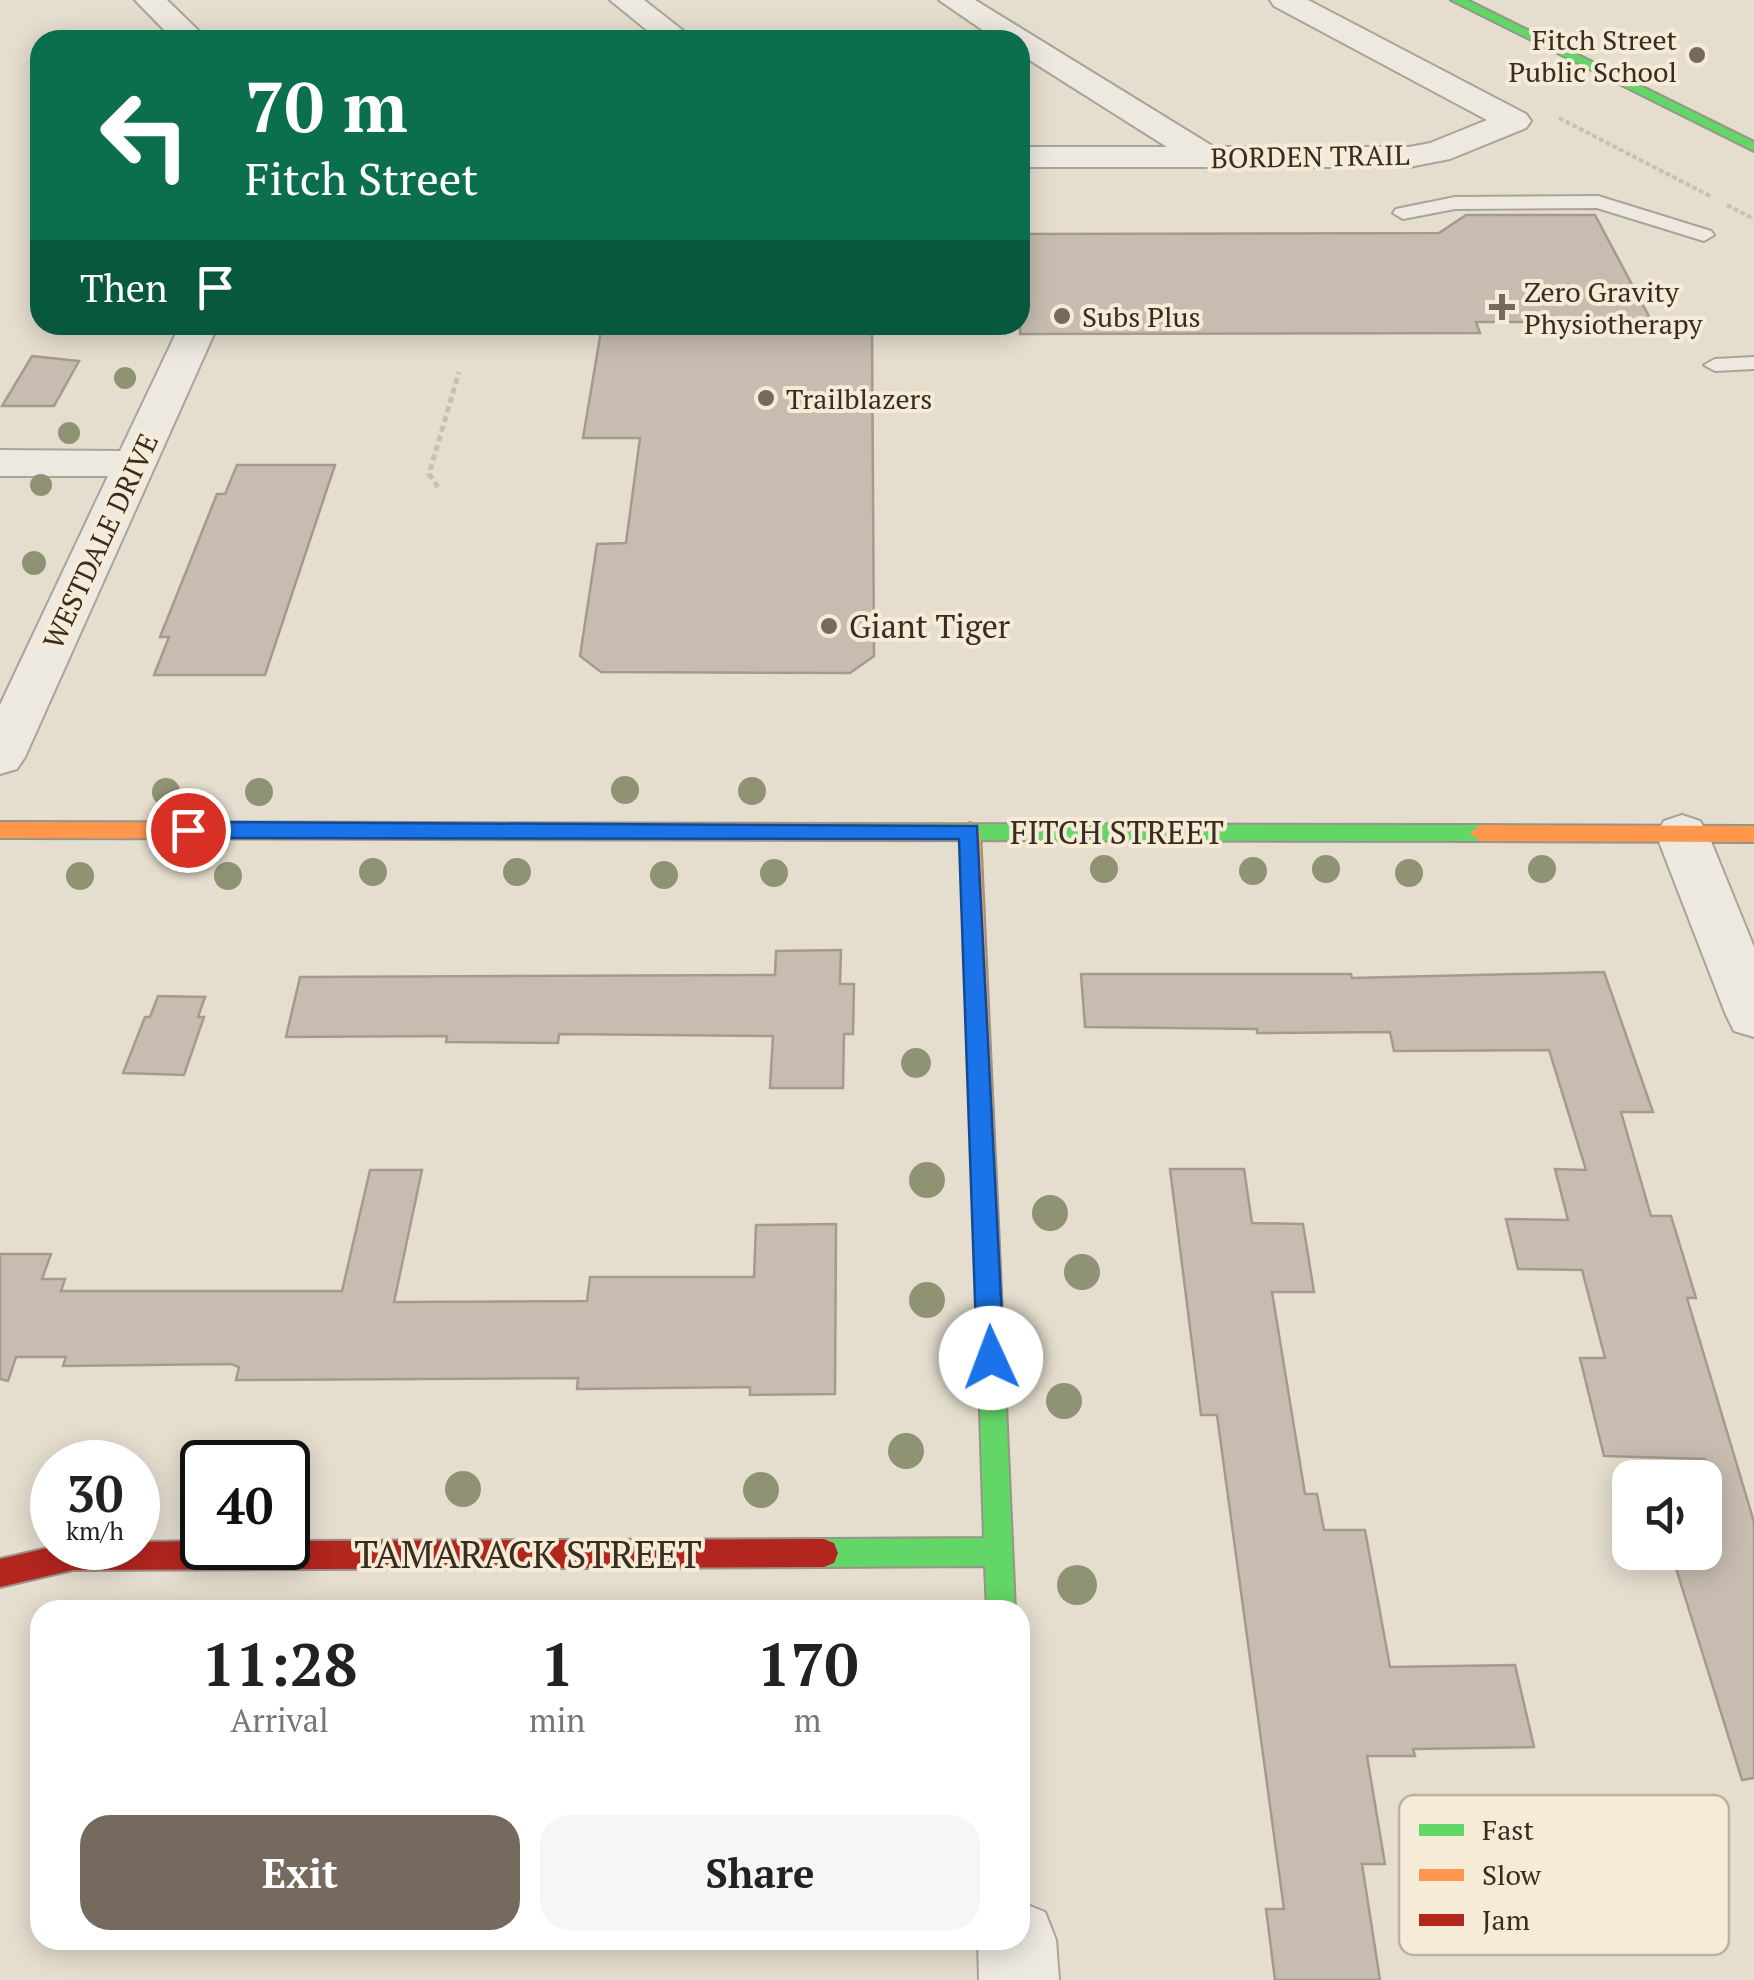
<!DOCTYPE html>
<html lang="en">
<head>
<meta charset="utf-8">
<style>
  body { margin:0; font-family:"PT Serif",serif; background:#f6f6f6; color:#222; height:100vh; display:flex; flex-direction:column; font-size:38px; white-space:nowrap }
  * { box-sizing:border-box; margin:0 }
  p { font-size:32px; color:#767676 }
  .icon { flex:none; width:55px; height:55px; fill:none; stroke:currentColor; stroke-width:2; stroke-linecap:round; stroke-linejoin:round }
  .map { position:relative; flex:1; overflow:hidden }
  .panel { position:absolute; left:30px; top:1600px; width:1000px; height:350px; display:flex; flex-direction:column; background:#fff; border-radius:30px; box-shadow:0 5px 25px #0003 }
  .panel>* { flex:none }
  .hud { position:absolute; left:30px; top:30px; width:1000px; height:305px; border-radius:30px; box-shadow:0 5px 25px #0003; background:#0b6e4f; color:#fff; overflow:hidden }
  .buttons { position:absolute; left:1612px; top:1460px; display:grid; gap:20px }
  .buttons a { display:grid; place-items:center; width:110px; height:110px; border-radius:20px; background:#fff; box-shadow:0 5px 25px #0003; font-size:50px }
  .speed { position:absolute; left:30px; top:1440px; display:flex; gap:20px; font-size:50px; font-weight:700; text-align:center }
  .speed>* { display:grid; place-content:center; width:130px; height:130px; border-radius:50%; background:#fff; box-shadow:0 5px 25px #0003; line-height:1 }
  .speed small { font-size:25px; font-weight:400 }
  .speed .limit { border:5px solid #111; border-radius:15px; background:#fff; color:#111 }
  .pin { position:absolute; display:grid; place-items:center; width:85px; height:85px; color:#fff; margin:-42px; border:5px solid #fff; border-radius:50%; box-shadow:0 2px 10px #0007 }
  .me { position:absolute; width:110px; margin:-55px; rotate:358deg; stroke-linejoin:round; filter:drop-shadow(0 0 8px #0008) }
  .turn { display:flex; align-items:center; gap:35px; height:210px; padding:0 50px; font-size:45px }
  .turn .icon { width:130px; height:130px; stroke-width:2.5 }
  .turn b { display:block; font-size:70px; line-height:85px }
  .then { display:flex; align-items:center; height:95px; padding:0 50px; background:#0003; gap:20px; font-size:38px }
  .eta { display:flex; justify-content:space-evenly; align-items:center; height:170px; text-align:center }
  .eta b { font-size:60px; font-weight:700; line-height:70px }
  .primary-button { display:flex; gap:20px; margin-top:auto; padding:20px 50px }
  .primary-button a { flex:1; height:115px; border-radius:30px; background:#756a5d; color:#fff; font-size:40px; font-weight:700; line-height:115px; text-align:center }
  .primary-button a+a { background:#f6f6f6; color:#222 }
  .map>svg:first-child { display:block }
  .building { fill:#c8bcb0; stroke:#a59a8e; stroke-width:2.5 }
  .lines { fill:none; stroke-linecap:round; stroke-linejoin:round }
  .lane-casing { stroke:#aaa398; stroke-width:4 }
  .street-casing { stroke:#aaa398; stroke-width:4 }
  .fast-casing { stroke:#9a9388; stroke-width:4 }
  .slow-casing { stroke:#9a9388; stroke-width:4 }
  .jam-casing { stroke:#9a9388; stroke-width:4 }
  .path-far1 { stroke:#c6c0b7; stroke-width:4; stroke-dasharray:5 2.5; stroke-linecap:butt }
  .path { stroke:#c6c0b7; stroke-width:5; stroke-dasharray:6 4; stroke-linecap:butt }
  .lane { fill:#ede9e1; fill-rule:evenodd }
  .street { fill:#ede9e1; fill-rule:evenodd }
  .fast { fill:#63d668; fill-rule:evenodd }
  .slow { fill:#ff974d; fill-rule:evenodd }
  .jam { fill:#b3261e; fill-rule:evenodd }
  .tree { fill:#909373 }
  .route { fill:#1a73e8; stroke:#114b97; stroke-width:2.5 }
  .poi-dot { fill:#756a5d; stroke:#f5ebd6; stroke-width:4 }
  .labels { text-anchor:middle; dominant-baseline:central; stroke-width:8; stroke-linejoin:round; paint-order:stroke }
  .far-poi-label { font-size:28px; fill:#392c20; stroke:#f5ebd6; text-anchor:start }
  .far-street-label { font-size:28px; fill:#392c20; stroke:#f5ebd6 }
  .poi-label { font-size:32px; fill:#392c20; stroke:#f5ebd6; text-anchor:start }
  .street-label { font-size:32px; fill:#392c20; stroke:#f5ebd6 }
  .near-street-label { font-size:38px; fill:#392c20; stroke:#f5ebd6 }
  .key { fill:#f5ebd6; stroke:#bdb29f; stroke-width:2.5 }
  .key-label { font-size:28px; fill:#392c20 }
</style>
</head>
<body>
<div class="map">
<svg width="1754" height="1980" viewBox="0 0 1754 1980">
  <rect width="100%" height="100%" fill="#e5decf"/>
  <g class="building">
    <polygon points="1466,215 1595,215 1652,322 1476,322 1480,333 1020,334 1020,234 1439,233"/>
    <polygon points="602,325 872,325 874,656 850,673 601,672 580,656 597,544 626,543 640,438 583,438"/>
    <polygon points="32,356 79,361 54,406 2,406"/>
    <polygon points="237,465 335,465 265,675 154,675 169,637 160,637 217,494 225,494"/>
    <polygon points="841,950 840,984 854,984 853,1034 844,1034 843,1088 770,1088 773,1036 559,1034 558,1043 446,1042 447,1036 286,1037 300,977 775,975 776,951"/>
    <polygon points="1604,972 1653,1112 1621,1112 1651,1216 1671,1216 1696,1298 1687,1298 1754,1522 1754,1778 1742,1780 1671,1552 1705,1552 1705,1459 1604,1456 1580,1358 1605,1358 1582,1270 1518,1269 1506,1219 1568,1220 1555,1169 1586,1170 1549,1050 1394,1051 1390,1032 1257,1033 1257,1029 1085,1027 1081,974 1351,974 1352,978"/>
    <polygon points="158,996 205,997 198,1017 204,1017 184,1075 123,1073 145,1017 150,1017"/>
    <polygon points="1170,1169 1244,1169 1252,1223 1303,1224 1314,1292 1272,1292 1305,1494 1317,1494 1324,1530 1365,1530 1390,1667 1515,1665 1534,1747 1413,1749 1415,1756 1367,1756 1385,1864 1362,1864 1380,1980 1275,1980 1266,1909 1284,1909 1217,1415 1201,1415"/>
    <polygon points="370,1170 422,1170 394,1302 587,1301 590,1277 754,1277 756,1225 836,1224 835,1394 750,1395 750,1387 577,1389 578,1378 236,1380 239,1367 231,1364 63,1366 66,1357 16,1357 8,1381 0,1379 0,1254 51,1254 42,1279 65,1279 61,1291 342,1291"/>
  </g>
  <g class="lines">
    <defs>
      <g id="lane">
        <polygon points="1598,196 1711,231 1714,235 1704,241 1597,208 1455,209 1403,219 1393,213 1396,209 1455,197"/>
        <polygon points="1754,357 1754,369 1715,371 1704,365 1715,359"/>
      </g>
      <g id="street">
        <polygon points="135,0 167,0 208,40 174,40"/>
        <polygon points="610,0 644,0 695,40 659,40"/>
        <polygon points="939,0 975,0 1214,147 1409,147 1430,143 1487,120 1274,6 1270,0 1308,0 1526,114 1531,121 1526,128 1450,159 1409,167 1020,167 1020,147 1167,147 1020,54 1020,40 997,40"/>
        <polygon points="180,325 218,325 25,757 17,769 0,774 0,705 108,476 0,476 0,450 120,451"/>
        <polygon points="1682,815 1700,821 1708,834 1754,947 1754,1037 1734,1031 1726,1015 1656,834 1664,821"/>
        <polygon points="1020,1902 1045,1912 1056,1940 1059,1980 979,1980 978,1940 1020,1940"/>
      </g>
      <g id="fast">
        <polygon points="1451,0 1467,0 1754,142 1754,151"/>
        <polygon points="840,824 1480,825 1490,833 1480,841 840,840 830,832"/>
        <polygon points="986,1212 995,1215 998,1223 1015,1610 987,1610 985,1566 824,1567 814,1563 810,1553 814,1543 824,1539 984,1538 974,1223 977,1215"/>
      </g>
      <g id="slow">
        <polygon points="0,822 840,824 850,832 840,840 0,838"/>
        <polygon points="970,823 980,831 998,1223 995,1231 986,1234 977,1231 974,1223 960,831"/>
        <polygon points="1480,825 1754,826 1754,842 1480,841 1470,833"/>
      </g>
      <polygon id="jam" points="824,1539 834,1543 838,1553 834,1563 824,1567 73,1570 0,1587 0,1559 52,1547 138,1548 138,1542 202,1541 202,1548 288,1548 288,1541"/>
    </defs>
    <use href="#lane" class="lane-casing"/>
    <use href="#street" class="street-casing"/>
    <use href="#fast" class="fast-casing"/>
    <use href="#slow" class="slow-casing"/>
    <use href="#jam" class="jam-casing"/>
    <g class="path-far1">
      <polyline points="1559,118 1712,197"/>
      <polyline points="1727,205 1754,219"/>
    </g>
    <polyline class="path" points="438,487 429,474 459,372"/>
    <use href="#lane" class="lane"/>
    <use href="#street" class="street"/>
    <use href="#fast" class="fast"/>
    <use href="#slow" class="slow"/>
    <use href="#jam" class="jam"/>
  </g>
  <g class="tree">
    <circle cx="125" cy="378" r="11"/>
    <circle cx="69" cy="433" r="11"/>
    <circle cx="41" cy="485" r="11"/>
    <circle cx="34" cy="563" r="12"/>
    <circle cx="625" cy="790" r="14"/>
    <circle cx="752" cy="791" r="14"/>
    <circle cx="166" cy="792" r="14"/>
    <circle cx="259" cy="792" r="14"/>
    <circle cx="1104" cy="869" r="14"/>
    <circle cx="1326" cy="869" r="14"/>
    <circle cx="1542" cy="869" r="14"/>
    <circle cx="1253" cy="871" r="14"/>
    <circle cx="373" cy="872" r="14"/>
    <circle cx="517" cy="872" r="14"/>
    <circle cx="774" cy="873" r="14"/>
    <circle cx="1409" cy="873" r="14"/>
    <circle cx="664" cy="875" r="14"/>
    <circle cx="80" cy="876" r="14"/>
    <circle cx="228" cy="876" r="14"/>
    <circle cx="916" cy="1063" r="15"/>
    <circle cx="927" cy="1180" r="18"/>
    <circle cx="1050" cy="1213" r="18"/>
    <circle cx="1082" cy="1272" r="18"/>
    <circle cx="927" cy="1300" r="18"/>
    <circle cx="1064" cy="1401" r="18"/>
    <circle cx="906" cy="1451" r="18"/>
    <circle cx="463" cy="1489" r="18"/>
    <circle cx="761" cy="1490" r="18"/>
    <circle cx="1077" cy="1585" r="20"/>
  </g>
  <polygon class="route" points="188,822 977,826 1004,1358 1000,1367 991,1370 981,1367 977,1358 959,839 188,838 178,830"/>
  <g class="poi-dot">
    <circle cx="1697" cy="55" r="10"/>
    <path d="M1497 292h10v10h10v10h-10v10h-10v-10h-10v-10h10z"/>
    <circle cx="1062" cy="316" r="10"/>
    <circle cx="766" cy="398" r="10"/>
    <circle cx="829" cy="626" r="10"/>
  </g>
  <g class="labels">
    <g class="far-poi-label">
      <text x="1677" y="39" text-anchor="end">Fitch Street<tspan x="1677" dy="32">Public School</tspan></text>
      <text x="1524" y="291">Zero Gravity<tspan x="1524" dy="32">Physiotherapy</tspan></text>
      <text x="1082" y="316">Subs Plus</text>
      <text x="786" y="398">Trailblazers</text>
    </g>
    <g class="far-street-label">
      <text transform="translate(1310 156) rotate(-1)">BORDEN TRAIL</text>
      <text transform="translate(100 541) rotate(-65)">WESTDALE DRIVE</text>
    </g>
    <g class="poi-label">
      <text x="849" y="626">Giant Tiger</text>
    </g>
    <g class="street-label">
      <text x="1117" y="832">FITCH STREET</text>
    </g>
    <g class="near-street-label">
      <text x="528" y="1554">TAMARACK STREET</text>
    </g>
  </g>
  <rect x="1399" y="1795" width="330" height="160" rx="15" class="key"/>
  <rect x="1419" y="1824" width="45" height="12" fill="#63d668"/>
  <rect x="1419" y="1869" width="45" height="12" fill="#ff974d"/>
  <rect x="1419" y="1914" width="45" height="12" fill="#b3261e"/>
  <g class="key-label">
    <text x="1482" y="1840">Fast</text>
    <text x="1482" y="1885">Slow</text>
    <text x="1482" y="1930">Jam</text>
  </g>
</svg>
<div class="buttons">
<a><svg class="icon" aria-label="sound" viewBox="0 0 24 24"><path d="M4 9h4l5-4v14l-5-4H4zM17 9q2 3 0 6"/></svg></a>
</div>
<div class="speed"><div>30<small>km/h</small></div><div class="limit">40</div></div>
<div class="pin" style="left:188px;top:830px;background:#d93025"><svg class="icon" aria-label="arrive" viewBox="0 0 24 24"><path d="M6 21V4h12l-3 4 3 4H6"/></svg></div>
<svg class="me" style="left:991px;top:1358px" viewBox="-20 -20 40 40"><circle r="19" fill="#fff"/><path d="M0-13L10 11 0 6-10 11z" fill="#1a73e8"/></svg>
<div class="hud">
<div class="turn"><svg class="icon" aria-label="left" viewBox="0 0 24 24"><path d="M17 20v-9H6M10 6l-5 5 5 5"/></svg><div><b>70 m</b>Fitch Street</div></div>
<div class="then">Then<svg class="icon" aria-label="arrive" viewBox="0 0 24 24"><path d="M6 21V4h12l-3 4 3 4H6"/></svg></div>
</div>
<section class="panel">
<div class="eta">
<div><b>11:28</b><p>Arrival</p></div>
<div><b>1</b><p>min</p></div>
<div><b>170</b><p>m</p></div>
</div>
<div class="primary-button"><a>Exit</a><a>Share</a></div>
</section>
</div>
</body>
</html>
